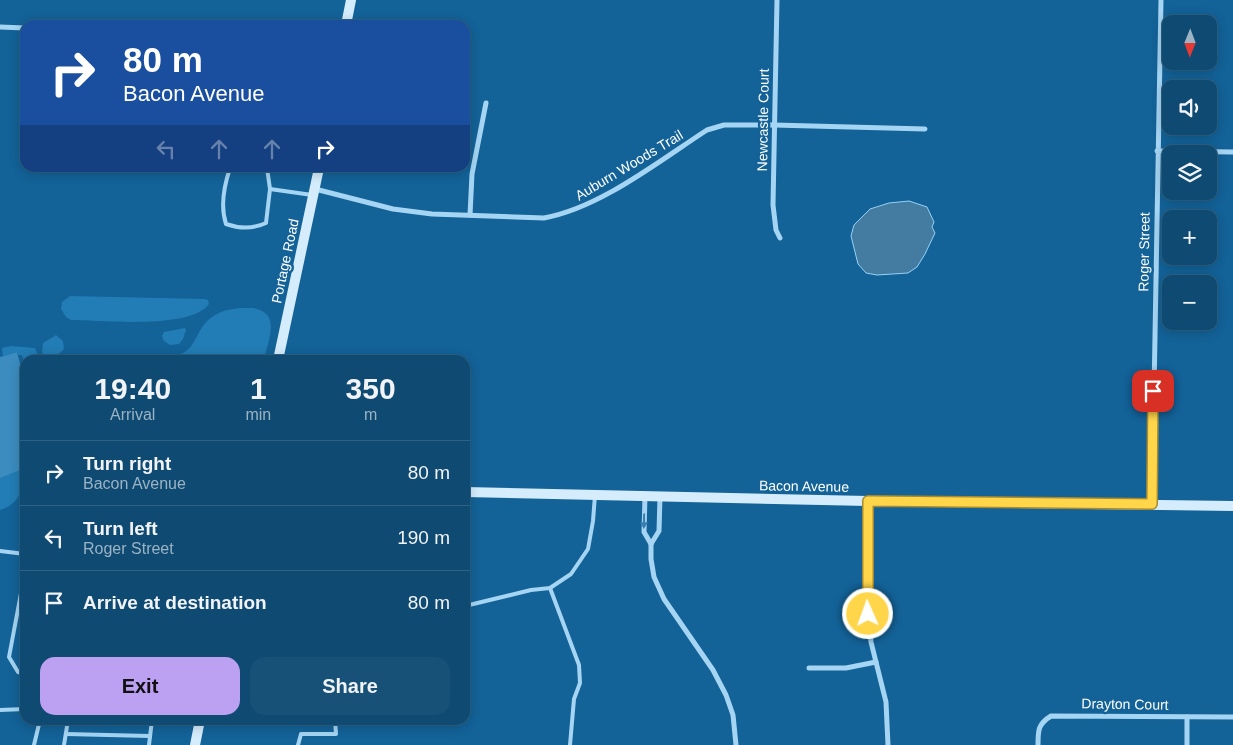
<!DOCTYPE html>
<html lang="en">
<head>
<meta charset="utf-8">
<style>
  body { margin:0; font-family:Arial,sans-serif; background:#175177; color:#f1f3f6; height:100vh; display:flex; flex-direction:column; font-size:19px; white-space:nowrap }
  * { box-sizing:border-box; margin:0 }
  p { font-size:16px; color:#9bb3c4 }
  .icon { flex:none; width:28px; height:28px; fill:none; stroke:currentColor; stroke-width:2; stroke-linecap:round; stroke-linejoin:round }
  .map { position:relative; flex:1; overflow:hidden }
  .drawer { position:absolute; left:20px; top:355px; width:450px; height:370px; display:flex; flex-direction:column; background:#0e4a72; border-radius:15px; box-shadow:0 2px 12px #0003,0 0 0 1px #2e6284 }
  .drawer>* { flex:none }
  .top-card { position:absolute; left:20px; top:20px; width:450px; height:152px; border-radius:15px; box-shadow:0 2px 12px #0003,0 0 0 1px #2e6284; background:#1a4fa0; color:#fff; overflow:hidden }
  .needle { width:32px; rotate:181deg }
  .tools { position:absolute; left:1162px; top:15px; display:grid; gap:10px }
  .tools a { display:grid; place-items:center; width:55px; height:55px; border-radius:10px; background:#0e4a72; box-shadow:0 2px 12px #0003,0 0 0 1px #2e6284; font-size:25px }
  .pin { position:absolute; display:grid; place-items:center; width:42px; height:42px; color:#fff; margin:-21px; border-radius:10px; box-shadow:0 2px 8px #0006 }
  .me { position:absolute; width:55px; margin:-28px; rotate:358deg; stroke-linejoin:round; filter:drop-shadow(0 0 4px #0008) }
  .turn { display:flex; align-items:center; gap:18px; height:105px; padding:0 20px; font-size:22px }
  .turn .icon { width:65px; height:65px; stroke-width:2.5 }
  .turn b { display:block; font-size:35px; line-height:42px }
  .lanes { display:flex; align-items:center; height:48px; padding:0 20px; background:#0003; justify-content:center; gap:25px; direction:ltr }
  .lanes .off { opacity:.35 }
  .eta { display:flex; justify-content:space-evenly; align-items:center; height:85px; text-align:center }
  .eta b { font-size:30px; font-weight:700; line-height:35px }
  .action { display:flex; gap:10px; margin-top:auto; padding:10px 20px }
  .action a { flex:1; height:58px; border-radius:15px; background:#bca0f2; color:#111; font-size:20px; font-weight:700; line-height:58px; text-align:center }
  .action a+a { background:#175177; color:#f1f3f6 }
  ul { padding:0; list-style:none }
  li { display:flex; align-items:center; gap:15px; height:65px; padding:0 20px; border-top:1px solid #2e6284 }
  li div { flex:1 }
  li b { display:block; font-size:19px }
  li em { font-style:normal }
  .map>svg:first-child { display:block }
  .green { fill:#227cb5 }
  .water { fill:#447ca1; stroke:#97d2f6 }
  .building { fill:#3c8cbf }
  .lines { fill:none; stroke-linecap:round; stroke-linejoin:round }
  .lane { stroke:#a5d5f3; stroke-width:4 }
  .street { stroke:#a5d5f3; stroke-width:5 }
  .secondary { stroke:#d4ecfc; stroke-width:10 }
  .oneway { fill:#387faf }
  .route-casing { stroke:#a68a30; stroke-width:12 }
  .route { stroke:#ffd54a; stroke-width:9 }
  .labels { text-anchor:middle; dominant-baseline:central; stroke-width:5; stroke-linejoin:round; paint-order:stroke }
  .street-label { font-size:14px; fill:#fff; stroke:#136298 }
</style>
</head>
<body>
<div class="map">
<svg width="1233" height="745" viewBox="0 0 1233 745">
  <rect width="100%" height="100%" fill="#136298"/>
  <g class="green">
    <path d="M 70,296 L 205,299 L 208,300 L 209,304 C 191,330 100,320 71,320 L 66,317 L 61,309 L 62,302 Z"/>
    <path d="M 253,308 C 282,313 268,340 264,360 L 164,360 L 168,356 C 199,357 192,328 215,315 C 226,308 240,308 253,308 Z"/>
    <polygon points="185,328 186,330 183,339 179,344 170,345 164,341 162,336 164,332"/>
    <polygon points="56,335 63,341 64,349 60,353 46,359 42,352 43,343"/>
    <polygon points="11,346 35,348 40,360 25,360 25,366 22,355 18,355 17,352 3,356 2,348"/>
    <path d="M 19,470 C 27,487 18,505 0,510 L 0,476 Z"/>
  </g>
  <polygon class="water" points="909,201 927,207 934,222 932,227 935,233 925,254 917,267 908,273 877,275 866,273 858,264 851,236 854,225 870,209 889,203"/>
  <polygon class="building" points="17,352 25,383 25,468 0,478 0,357"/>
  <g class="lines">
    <g class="lane">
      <path d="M 230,168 C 224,186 220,206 226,224 C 240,229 253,229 266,223 L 270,189 L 267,168"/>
      <polyline points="270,189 312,195"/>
      <polyline points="0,551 25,554"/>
      <polyline points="25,572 9,657 18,672 25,674"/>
      <polyline points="550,588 579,665 580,683 574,699 570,745"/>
      <polyline points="465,606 531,590 550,588 571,574 588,549 593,521 595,495"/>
      <polyline points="0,710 25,709"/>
      <polyline points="66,734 150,736"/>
      <polyline points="34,745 40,720"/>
      <polyline points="64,745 68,720"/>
      <polyline points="149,745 152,720"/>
      <polyline points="298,745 301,734 336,734 335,720"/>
    </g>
    <g class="street">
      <polyline points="777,0 773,205 776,230 780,238"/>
      <polyline points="0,27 25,28"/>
      <polyline points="1157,151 1233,152"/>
      <path d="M 315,189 L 393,209 L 432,214 L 544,218 C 600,208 659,161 707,130 L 724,125 L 774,125 L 925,129"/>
      <polyline points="470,215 472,174 486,103"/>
      <polyline points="645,496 644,532 651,544"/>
      <polyline points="660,497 659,531 651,544 651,559 654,577 664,599 713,670 726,695 733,715 736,745"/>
      <polyline points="868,501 868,614 871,642 886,702 888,745"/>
      <polyline points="1152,504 1161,0"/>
      <polyline points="809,668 846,668 876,662"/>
      <path d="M 1038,745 C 1038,730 1038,724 1051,716 L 1233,717"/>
      <polyline points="1187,745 1187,717"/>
    </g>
    <g class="secondary">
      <polyline points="346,25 351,0"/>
      <polyline points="278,360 319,168"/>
      <polyline points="465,492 868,501 1233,506"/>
      <polyline points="195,745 200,720"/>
    </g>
  </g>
  <defs><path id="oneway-solid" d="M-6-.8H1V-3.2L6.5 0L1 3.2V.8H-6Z" transform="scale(1.25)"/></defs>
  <use class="oneway" href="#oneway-solid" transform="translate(644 521) rotate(91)"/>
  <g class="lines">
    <defs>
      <polyline id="route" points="868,614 868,501 1152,504 1153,391"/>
    </defs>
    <use href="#route" class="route-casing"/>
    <use href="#route" class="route"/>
  </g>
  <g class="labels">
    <g class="street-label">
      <text transform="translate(763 120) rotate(-89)">Newcastle Court</text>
      <text transform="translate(629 165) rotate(-31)">Auburn Woods Trail</text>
      <text transform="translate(1144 252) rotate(-89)">Roger Street</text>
      <text transform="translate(285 261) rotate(-78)">Portage Road</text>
      <text transform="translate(804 486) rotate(1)">Bacon Avenue</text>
      <text transform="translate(1125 704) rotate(1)">Drayton Court</text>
    </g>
  </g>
</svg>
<div class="tools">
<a><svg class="needle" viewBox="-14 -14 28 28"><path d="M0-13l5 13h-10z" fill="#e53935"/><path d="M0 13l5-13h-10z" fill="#9bb3c4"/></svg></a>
<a><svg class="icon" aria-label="sound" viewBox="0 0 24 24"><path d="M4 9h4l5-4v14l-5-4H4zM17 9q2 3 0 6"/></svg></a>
<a><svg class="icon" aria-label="layers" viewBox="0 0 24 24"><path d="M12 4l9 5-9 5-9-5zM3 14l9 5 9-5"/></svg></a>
<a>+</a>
<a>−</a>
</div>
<div class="pin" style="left:1153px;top:391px;background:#d93025"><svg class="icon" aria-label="arrive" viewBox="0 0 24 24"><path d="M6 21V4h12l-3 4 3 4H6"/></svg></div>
<svg class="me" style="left:868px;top:614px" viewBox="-20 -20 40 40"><circle r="17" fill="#ffd54a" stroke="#fff" stroke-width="3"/><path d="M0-11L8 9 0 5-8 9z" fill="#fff"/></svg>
<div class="top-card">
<div class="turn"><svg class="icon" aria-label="right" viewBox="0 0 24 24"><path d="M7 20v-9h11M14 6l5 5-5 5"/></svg><div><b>80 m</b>Bacon Avenue</div></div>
<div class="lanes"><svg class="icon off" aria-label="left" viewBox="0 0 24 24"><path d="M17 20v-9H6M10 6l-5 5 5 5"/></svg><svg class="icon off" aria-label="ahead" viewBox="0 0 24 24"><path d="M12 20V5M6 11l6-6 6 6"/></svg><svg class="icon off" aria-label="ahead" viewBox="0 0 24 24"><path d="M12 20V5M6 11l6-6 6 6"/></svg><svg class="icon" aria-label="right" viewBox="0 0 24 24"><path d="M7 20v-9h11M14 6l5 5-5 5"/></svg></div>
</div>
<section class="drawer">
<div class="eta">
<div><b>19:40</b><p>Arrival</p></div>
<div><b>1</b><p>min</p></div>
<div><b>350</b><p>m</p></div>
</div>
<ul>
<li><svg class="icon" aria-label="right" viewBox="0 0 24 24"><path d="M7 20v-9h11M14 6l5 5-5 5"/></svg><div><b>Turn right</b><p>Bacon Avenue</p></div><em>80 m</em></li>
<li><svg class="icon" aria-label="left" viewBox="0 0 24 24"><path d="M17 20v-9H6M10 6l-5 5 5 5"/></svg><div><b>Turn left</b><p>Roger Street</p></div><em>190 m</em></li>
<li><svg class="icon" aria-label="arrive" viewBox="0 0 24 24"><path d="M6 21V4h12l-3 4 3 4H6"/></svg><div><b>Arrive at destination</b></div><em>80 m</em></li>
</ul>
<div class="action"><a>Exit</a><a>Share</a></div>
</section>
</div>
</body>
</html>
